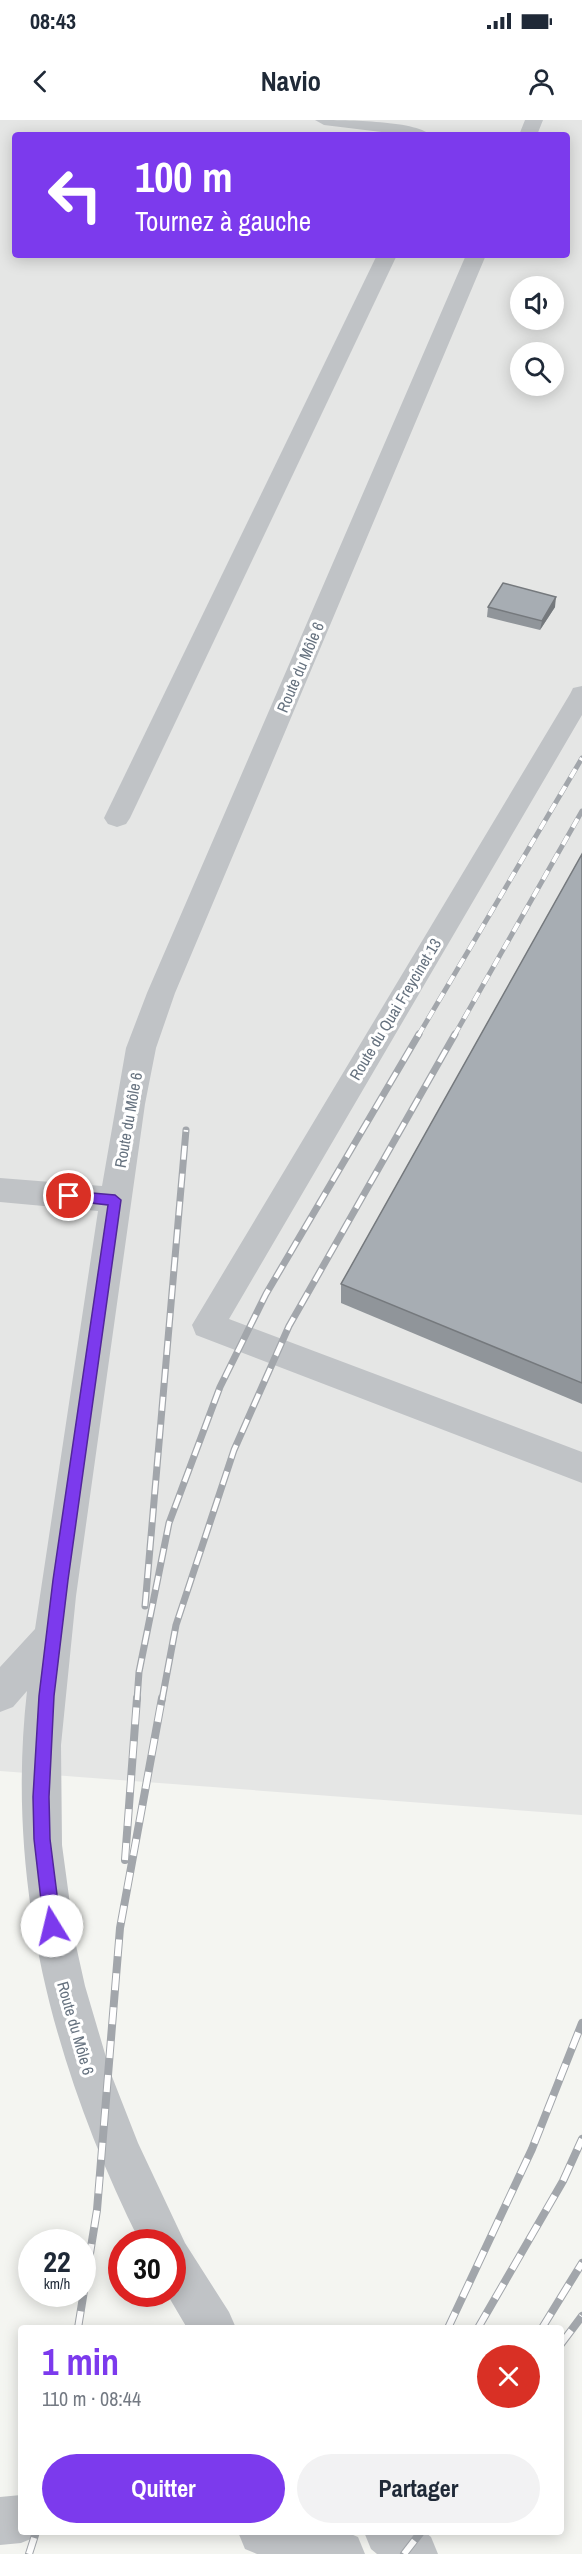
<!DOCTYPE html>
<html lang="fr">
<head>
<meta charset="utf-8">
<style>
  body { margin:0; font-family:"Archivo Narrow",sans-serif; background:#f2f2f3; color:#1f2937; height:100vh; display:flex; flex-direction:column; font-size:22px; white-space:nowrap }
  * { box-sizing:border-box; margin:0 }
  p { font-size:20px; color:#747a83 }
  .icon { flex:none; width:33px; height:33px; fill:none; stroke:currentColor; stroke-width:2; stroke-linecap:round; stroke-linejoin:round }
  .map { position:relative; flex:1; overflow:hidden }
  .panel { position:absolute; left:18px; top:2205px; width:546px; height:210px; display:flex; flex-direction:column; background:#fff; border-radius:6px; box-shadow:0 3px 15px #0003 }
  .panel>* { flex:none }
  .guide { position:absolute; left:12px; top:12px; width:558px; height:126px; border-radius:6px; box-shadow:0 3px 15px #0003; background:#7c3aed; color:#fff; overflow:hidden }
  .controls { position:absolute; left:510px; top:156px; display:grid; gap:12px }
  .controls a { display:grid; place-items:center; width:54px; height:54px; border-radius:50%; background:#fff; box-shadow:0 3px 15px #0003; font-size:30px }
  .speed { position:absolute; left:18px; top:2109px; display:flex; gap:12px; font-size:30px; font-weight:700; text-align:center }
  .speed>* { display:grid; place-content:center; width:78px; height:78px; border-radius:50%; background:#fff; box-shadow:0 3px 15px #0003; line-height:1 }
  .speed small { font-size:15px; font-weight:400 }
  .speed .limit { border:9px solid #d22; background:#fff; color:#111 }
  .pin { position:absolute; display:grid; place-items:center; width:51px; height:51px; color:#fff; margin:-26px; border:3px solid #fff; border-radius:50%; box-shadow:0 2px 6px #0007 }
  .me { position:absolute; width:66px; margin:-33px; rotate:351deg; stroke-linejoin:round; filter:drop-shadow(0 0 4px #0008) }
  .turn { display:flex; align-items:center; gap:21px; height:126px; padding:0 24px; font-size:27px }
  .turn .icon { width:78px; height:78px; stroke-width:2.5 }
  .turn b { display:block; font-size:42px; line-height:51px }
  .round { display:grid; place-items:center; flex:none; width:63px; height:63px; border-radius:32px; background:#f2f2f3 }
  .head { display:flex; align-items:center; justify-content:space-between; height:102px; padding:0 24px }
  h1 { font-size:36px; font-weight:800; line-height:45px; color:#7c3aed }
  .action { display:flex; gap:12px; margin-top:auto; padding:12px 24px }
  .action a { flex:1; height:69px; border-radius:36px; background:#7c3aed; color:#fff; font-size:24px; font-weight:800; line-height:69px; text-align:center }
  .action a+a { background:#f2f2f3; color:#1f2937 }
  .status { display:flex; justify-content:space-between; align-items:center; height:42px; padding:0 30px; background:#fff; direction:ltr }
  .status svg { height:16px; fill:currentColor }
  header { display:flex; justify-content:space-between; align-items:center; height:78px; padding:0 24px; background:#fff; font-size:27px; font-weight:800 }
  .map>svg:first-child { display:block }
  .built { fill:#e5e6e5; fill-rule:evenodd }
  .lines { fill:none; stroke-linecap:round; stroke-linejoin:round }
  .minor { fill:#c0c3c6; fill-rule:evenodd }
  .rail-far2-casing { stroke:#a2a6ab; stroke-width:5 }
  .rail-far1-casing { stroke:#a2a6ab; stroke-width:7 }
  .rail-casing { stroke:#a2a6ab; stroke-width:8 }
  .rail-far2 { stroke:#fff; stroke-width:4; stroke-dasharray:10; stroke-linecap:butt }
  .rail-far1 { stroke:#fff; stroke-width:4.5; stroke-dasharray:14; stroke-linecap:butt }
  .rail { stroke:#fff; stroke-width:6; stroke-dasharray:17; stroke-linecap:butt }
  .wall { fill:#90959a }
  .shaded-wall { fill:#75797d }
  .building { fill:#a7adb3; stroke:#75797d; stroke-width:1.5 }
  .route { fill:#7c3aed; stroke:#51269a; stroke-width:1.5 }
  .labels { text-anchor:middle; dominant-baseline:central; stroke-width:6; stroke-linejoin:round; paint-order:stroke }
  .street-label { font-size:16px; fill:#66727f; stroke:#fff }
</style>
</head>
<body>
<div class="status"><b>08:43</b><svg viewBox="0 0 49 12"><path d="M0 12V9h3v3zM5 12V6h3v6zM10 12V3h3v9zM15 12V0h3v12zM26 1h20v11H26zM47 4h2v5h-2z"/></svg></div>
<header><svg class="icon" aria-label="back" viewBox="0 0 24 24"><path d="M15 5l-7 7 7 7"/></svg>Navio<svg class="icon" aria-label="person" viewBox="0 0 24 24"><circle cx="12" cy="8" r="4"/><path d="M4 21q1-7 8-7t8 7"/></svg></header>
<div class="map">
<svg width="582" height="2434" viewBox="0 0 582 2434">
  <rect width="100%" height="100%" fill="#f4f5f1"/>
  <path class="built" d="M 0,0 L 582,0 L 582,1695 L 0,1651 ZM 15,15 L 567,15 L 567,135 L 15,135 ZM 520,166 L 554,166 L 554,200 L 520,200 ZM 520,232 L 554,232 L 554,266 L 520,266 Z"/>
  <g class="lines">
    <g class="minor">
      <path d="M 315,0 C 339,0 416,0 430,15 L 406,15 L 324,5 Z"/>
      <polygon points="525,0 543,0 537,15 519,15"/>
      <polygon points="377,135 397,135 130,698 126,704 117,707 108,704 104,698"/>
      <path d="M 466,135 L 486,135 L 175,873 L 156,928 L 145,984 L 76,1476 L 61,1625 L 62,1725 L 75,1821 L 85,1866 L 111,1954 L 138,2023 L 185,2123 L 229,2192 L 236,2208 L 187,2208 L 167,2174 L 172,2174 L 172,2122 L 140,2122 C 54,1950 5,1765 27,1571 L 13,1587 L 0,1592 L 0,1547 L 35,1509 L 98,1091 L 0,1082 L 0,1058 L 102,1066 L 126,928 L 147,873 Z"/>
      <polygon points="582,566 582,595 229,1199 582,1332 582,1363 196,1215 192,1205 570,574 573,568"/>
      <polygon points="21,2375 21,2412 40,2412 38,2416 21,2423 0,2425 0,2377"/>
      <polygon points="238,2412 346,2412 358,2417 365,2434 257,2434 245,2429"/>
      <polygon points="364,2412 425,2412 431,2417 438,2434 377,2434 371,2429"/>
    </g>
    <defs>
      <g id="rail-far2">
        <polyline points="418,916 582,638"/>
        <polyline points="454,916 582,691"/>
      </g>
      <g id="rail-far1">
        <polyline points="145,1486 186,1010"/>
        <polyline points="137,1580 139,1552 169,1403 220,1267 266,1174 419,914"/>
        <polyline points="162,1580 176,1505 234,1330 289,1206 455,914"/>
      </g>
      <g id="rail">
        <polyline points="125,1740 137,1578"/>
        <polyline points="78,2208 97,2090 120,1808 162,1578"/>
        <polyline points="448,2208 532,2029 582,1903"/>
        <polyline points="478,2208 563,2061 582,2019"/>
        <polyline points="542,2208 582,2143"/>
        <polyline points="561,2224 582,2196"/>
        <polyline points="29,2434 36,2412"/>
        <polyline points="404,2434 421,2412"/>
      </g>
    </defs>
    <use href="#rail-far2" class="rail-far2-casing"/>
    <use href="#rail-far1" class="rail-far1-casing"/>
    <use href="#rail" class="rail-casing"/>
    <use href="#rail-far2" class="rail-far2"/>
    <use href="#rail-far1" class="rail-far1"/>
    <use href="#rail" class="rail"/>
  </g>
  <g class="wall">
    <polygon points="488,487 555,487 540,510 487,497"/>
    <polygon points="582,734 582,1284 341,1183 341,1164"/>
  </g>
  <polygon class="shaded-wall" points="556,477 555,487 540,510 542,501"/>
  <g class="building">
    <polygon points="503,463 556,477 542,501 488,487"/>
    <polygon points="582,734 582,1263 341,1164"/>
  </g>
  <polygon class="route" points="69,1071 115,1075 121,1080 68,1460 54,1576 49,1677 50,1719 61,1806 58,1812 52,1814 46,1812 44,1806 34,1719 33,1677 39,1576 53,1460 108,1085 64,1080 62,1076"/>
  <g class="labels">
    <g class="street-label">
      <text transform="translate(300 547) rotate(-67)">Route du Môle 6</text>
      <text transform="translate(395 889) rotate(-59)">Route du Quai Freycinet 13</text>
      <text transform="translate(128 1000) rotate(-80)">Route du Môle 6</text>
      <text transform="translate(76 1908) rotate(74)">Route du Môle 6</text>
    </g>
  </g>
</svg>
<div class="controls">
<a><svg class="icon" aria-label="sound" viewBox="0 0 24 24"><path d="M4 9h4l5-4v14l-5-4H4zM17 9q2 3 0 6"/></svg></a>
<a><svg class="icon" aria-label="search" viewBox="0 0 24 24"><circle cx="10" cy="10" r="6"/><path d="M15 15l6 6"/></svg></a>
</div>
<div class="speed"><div>22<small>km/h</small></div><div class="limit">30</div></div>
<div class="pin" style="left:69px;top:1076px;background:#d93025"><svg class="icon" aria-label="arrive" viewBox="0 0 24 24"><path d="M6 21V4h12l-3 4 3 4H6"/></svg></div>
<svg class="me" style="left:52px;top:1806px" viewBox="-20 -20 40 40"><circle r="19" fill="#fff"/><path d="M0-13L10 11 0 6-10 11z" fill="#7c3aed"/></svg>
<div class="guide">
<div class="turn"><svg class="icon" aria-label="left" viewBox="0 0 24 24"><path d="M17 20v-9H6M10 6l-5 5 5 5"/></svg><div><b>100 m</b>Tournez à gauche</div></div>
</div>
<section class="panel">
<div class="head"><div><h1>1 min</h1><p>110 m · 08:44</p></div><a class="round" style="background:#d93025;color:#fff"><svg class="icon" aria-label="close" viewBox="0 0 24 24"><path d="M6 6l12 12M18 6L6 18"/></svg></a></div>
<div class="action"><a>Quitter</a><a>Partager</a></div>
</section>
</div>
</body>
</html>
